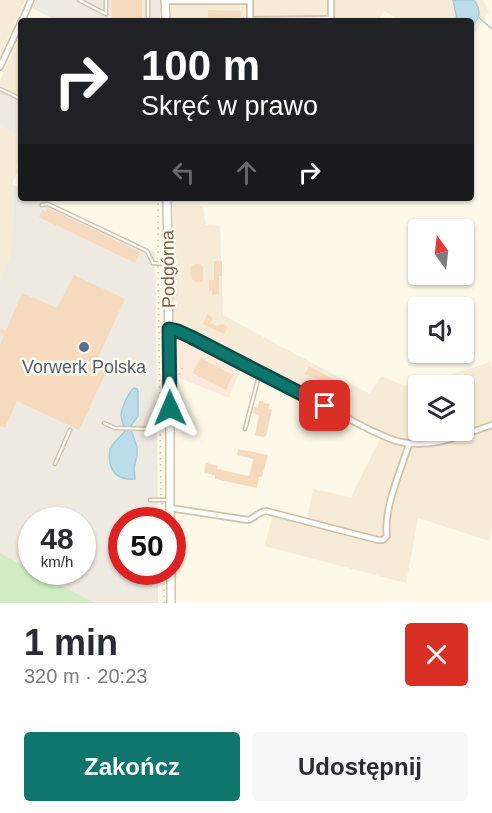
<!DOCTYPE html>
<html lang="pl">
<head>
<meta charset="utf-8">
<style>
  body { margin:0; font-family:Arial,sans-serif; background:#f7f7f7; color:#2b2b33; height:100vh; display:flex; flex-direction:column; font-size:22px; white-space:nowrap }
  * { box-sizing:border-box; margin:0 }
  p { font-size:20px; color:#7c7c81 }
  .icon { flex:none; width:33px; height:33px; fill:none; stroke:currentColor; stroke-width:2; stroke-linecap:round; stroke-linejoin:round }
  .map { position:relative; height:603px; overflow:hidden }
  .sheet { display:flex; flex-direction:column; background:#fff; flex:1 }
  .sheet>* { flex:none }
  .banner { position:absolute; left:18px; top:18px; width:456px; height:183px; border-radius:6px; box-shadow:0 2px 4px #0004; background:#202124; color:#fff; overflow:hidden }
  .needle { width:39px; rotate:345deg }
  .controls { position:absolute; left:408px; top:219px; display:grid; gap:12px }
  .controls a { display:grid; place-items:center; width:66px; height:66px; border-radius:6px; background:#fff; box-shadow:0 2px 4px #0004; font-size:30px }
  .speed { position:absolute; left:18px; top:507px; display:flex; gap:12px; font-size:30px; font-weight:700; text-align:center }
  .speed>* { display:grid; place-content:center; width:78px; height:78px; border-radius:50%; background:#fff; box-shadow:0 2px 4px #0004; line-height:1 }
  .speed small { font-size:15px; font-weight:400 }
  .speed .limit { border:9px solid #d22; background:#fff; color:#111 }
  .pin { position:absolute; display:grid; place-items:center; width:51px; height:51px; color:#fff; margin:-26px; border-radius:12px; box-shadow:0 3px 9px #0006 }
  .me { position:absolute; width:66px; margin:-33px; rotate:359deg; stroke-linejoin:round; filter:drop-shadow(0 0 4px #0008) }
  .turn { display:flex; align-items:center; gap:21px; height:126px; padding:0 24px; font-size:27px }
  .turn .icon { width:78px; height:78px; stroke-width:2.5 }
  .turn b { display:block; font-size:42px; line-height:51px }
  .lanes { display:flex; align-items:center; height:57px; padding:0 24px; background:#0003; justify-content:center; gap:30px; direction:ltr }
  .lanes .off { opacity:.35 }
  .round { display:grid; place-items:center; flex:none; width:63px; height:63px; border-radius:6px; background:#f7f7f7 }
  .summary { display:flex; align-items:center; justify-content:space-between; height:102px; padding:0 24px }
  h1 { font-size:36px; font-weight:800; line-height:45px }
  .cta { display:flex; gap:12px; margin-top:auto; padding:12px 24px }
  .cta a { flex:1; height:69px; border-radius:6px; background:#0f766e; color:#fff; font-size:24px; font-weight:800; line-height:69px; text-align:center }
  .cta a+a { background:#f7f7f7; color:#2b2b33 }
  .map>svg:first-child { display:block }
  .residential { fill:#f6ebd6; fill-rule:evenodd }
  .commercial { fill:#feeadc }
  .industrial { fill:#eee9e1 }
  .green { fill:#d1edc5 }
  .water { fill:#bbdde9; stroke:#a0ccdc; stroke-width:1.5 }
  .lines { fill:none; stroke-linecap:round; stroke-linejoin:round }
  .stream { stroke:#a0ccdc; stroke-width:1.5 }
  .building { fill:#f5dabe }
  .service-casing { stroke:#d1c1ac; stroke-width:5 }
  .minor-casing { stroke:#d1c1ac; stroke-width:8 }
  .secondary-casing { stroke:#d4c2aa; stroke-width:10 }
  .path { stroke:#dbbea0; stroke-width:1.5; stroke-dasharray:1.5 4.5; stroke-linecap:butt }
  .service { stroke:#fff; stroke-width:2 }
  .minor { stroke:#fff; stroke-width:4.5 }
  .secondary { stroke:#fff; stroke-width:7 }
  .route-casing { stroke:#0a4d48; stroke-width:15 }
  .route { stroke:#0f766e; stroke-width:10 }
  .service-dot { fill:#5c6f8a; stroke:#fffbf0; stroke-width:2 }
  .labels { text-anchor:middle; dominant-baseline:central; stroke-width:5; stroke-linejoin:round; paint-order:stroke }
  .street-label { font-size:18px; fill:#7a604a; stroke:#fffbf0 }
  .service-label { font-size:18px; fill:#4e5e75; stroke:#fffbf0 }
</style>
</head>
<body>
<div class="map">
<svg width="492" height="603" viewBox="0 0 492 603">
  <rect width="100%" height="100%" fill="#fef8e8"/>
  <g class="residential">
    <polygon points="0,0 25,0 0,56"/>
    <polygon points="171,0 483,0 489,12 471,38 471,21 402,21 384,11 378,21 171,21"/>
    <polygon points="21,33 21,96 0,86 0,81"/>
    <polygon points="0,126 21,136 21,156 16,167 19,169 12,184 14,209 10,258 0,280"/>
    <path d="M 173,205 L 203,206 L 206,225 L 220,226 L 223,315 L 370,394 L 381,376 L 405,386 L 430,381 L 490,362 L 492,367 L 492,527 L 489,541 L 418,518 L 406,583 L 264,546 L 274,512 L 307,520 L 313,489 L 351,497 L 383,433 L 173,322 ZM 418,386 L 464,386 L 464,430 L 418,430 Z"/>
  </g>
  <polygon class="commercial" points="175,334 241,368 229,398 177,377"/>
  <g class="industrial">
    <polygon points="36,0 160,0 160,21 57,21 32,8"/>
    <polygon points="0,86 21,96 21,136 0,126"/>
    <polygon points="12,184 21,189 21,198 41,198 155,252 158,520 122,520 122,572 158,572 158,603 95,603 36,572 82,572 82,520 32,520 31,569 0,553 0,280 10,258 14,209"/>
  </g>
  <polygon class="green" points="0,553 31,569 32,572 36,572 95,603 0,603"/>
  <g class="water">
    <path d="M 453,0 L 474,0 C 482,12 480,17 471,28 L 471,21 L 459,21 L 457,19 Z"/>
    <path d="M 134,388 L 137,389 L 138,392 L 138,416 L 130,427 L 137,447 L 137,456 L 134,467 L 135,479 C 123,480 113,476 110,463 C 109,458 109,454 110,449 C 114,441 120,438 125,431 C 124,425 121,421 121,415 C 122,407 128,393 134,388 Z"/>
  </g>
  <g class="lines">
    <polyline class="stream" points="477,16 492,29"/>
  </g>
  <g class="building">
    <polygon points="111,0 142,0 142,21 112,21"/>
    <polygon points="208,10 241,11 241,17 208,18"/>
    <polygon points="48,208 140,252 135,263 39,217 42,210 46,212"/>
    <polygon points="214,261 222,261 222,276 219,276 219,294 212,295 212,291 209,291 209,280 214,280"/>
    <polygon points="195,264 201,264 201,266 203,266 203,282 195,282 195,281 192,280 191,266 195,266"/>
    <polygon points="74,275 125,299 95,364 107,370 79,430 17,401 5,428 0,426 0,345 4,335 0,333 0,328 6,331 22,293 57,308"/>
    <polygon points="207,314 213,318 210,323 218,326 218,325 223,324 228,327 224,334 203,324"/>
    <polygon points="201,358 233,375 226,390 192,373"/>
    <polygon points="309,366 340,383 338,388 336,390 321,381 305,374"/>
    <polygon points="259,401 263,401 264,403 270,404 268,409 272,410 266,436 263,437 255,435 259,415 253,413 255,407 258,408"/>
    <polygon points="238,449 268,455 262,477 259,477 257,488 215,479 215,475 204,473 206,463 218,466 217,469 249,476 253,459 237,455"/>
  </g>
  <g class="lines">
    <defs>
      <g id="service">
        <polyline points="79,0 106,14 106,0"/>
        <polyline points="148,0 148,21"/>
        <polyline points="0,89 21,99"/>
        <polyline points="42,205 48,204 147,251 153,263 165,264"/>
        <polyline points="104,423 115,428 150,429"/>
        <polyline points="245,429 260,372"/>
        <polyline points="55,464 70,430"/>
        <polyline points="150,500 167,500"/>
      </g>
      <g id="minor">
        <polyline points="250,0 250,21"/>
        <polyline points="331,0 331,21"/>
        <polyline points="165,1 250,1"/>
        <polyline points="250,20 331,19"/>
        <polyline points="22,21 31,0"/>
        <polyline points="0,67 21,22"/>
        <path d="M 169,329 L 178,331 L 191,337 L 370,430 C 380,434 390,440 401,442 C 432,449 462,435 492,425"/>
        <path d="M 170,508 L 248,520 C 255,518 258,512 266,511 L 378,540 L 383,540 L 387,536 C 383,509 401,470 409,444"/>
      </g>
      <g id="secondary">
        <polyline points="165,0 166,21"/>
        <polyline points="167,198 170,433 170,520"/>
        <polyline points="171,572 171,603"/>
      </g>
    </defs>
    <use href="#service" class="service-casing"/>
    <use href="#minor" class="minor-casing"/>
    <use href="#secondary" class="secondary-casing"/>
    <g class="path">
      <polyline points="158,259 158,198"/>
      <polyline points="158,266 161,496"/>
      <polyline points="176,380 183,367"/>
      <polyline points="162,503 162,520"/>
      <polyline points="164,603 164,572"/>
    </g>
    <use href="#service" class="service"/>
    <use href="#minor" class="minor"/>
    <use href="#secondary" class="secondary"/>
  </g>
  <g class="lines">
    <defs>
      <polyline id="route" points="170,408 169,329 178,331 191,337 325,406"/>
    </defs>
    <use href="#route" class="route-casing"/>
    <use href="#route" class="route"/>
  </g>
  <circle class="service-dot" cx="84" cy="347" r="6"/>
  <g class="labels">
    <g class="street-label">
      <text transform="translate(168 269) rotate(-91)">Podgórna</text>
    </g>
    <g class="service-label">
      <text x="84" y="367">Vorwerk Polska</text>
    </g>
  </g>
</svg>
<div class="controls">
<a><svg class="needle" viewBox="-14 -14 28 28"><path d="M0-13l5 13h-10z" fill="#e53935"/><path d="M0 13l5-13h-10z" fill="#7c7c81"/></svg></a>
<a><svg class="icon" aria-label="sound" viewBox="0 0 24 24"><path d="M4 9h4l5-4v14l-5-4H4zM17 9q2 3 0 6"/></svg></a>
<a><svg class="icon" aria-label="layers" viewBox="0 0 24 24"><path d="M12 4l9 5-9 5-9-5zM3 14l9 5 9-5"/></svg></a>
</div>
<div class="speed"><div>48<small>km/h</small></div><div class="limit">50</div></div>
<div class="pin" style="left:325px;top:406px;background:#d93025"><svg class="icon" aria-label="arrive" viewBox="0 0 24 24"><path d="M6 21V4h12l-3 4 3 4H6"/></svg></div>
<svg class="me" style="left:170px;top:408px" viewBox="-20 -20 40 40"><path d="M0-17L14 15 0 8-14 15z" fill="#0f766e" stroke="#fff" stroke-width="4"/></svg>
<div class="banner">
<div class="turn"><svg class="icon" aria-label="right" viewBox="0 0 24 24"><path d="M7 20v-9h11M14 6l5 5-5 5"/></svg><div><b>100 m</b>Skręć w prawo</div></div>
<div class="lanes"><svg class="icon off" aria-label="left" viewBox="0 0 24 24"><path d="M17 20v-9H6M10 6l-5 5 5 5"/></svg><svg class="icon off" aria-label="ahead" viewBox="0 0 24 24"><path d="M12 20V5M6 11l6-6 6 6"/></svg><svg class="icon" aria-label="right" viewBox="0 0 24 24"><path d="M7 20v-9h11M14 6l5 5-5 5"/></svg></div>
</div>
</div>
<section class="sheet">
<div class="summary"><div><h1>1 min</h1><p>320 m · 20:23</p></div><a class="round" style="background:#d93025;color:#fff"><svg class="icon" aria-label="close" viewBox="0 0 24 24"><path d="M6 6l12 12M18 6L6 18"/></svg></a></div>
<div class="cta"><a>Zakończ</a><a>Udostępnij</a></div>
</section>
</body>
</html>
